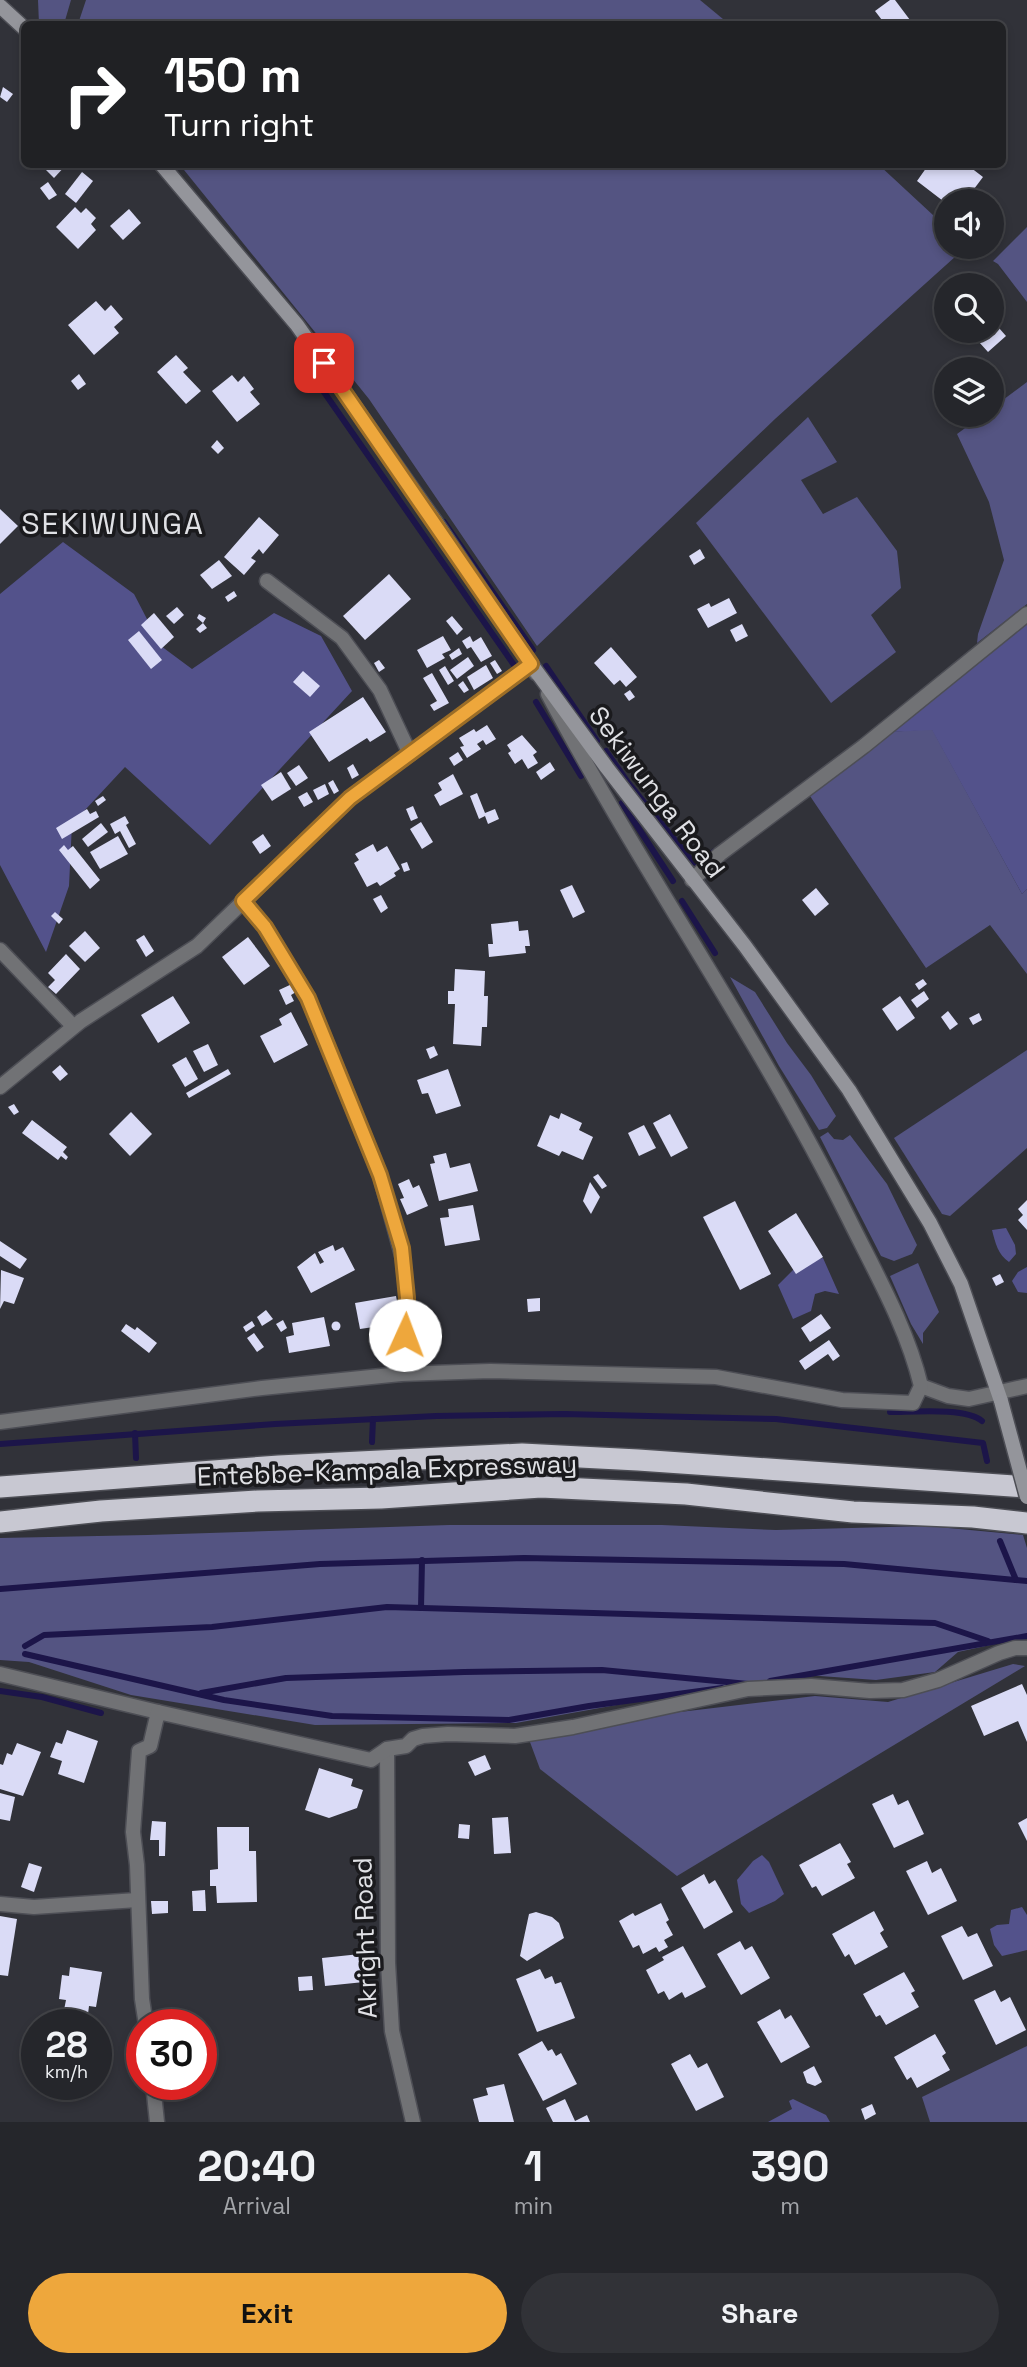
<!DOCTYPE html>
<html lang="en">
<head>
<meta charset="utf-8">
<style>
  body { margin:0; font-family:"Space Grotesk",sans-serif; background:#313237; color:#f1f3f6; height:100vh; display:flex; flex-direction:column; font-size:26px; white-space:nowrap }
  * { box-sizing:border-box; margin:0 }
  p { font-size:23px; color:#a3a5a9 }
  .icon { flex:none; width:38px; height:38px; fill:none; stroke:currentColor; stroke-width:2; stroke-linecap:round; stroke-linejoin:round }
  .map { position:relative; height:2122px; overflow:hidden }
  .sheet { display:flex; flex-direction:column; background:#25262b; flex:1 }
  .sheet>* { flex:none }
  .hud { position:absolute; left:21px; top:21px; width:985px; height:147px; border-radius:10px; box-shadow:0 4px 10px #0003,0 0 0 2px #424347; background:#202124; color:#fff; overflow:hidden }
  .fabs { position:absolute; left:934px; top:189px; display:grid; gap:14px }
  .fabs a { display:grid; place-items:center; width:70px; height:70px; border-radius:50%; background:#25262b; box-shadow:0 4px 10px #0003,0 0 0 2px #424347; font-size:35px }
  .speed { position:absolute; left:21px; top:2009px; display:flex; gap:14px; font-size:35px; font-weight:700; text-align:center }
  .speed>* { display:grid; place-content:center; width:91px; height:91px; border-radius:50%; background:#25262b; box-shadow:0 4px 10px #0003,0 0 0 2px #424347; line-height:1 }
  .speed small { font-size:18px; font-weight:400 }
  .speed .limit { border:10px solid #d22; background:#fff; color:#111 }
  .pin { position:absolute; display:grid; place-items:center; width:60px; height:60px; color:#fff; margin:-30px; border-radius:14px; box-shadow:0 4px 10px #0006 }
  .me { position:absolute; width:77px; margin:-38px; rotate:2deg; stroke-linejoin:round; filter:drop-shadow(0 0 5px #0008) }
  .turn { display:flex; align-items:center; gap:24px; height:147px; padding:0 28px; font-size:32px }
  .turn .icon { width:91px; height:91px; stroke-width:2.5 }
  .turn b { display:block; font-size:49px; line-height:60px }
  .eta { display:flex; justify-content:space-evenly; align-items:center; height:119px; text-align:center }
  .eta b { font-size:42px; font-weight:800; line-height:49px }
  .action { display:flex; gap:14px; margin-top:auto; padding:14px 28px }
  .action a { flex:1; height:80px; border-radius:42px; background:#eea73c; color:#111; font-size:28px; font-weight:800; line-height:80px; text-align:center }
  .action a+a { background:#313237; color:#f1f3f6 }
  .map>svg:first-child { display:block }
  .green { fill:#545482 }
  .forest { fill:#53528b }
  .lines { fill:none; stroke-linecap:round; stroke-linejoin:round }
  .stream { stroke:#1c1549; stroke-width:6 }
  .building { fill:#dadbf6 }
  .street-casing { stroke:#4d4e55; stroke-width:17 }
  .secondary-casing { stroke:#4d4e55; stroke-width:17 }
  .highway-casing { stroke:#4d4e55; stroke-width:24 }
  .street { stroke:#717275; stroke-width:14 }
  .secondary { stroke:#94959b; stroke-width:14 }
  .highway { stroke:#c8c8d2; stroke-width:21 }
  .secondary-bridge-casing { stroke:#4d4e55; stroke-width:17; stroke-linecap:butt }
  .secondary-bridge { stroke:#94959b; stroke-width:14 }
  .route-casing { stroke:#9b6d27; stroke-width:18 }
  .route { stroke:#eea73c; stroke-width:12 }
  .labels { text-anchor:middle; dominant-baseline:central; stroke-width:7; stroke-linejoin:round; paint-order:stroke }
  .street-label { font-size:26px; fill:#e0e1e5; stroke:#1a1a1d }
  .quarter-label { font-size:30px; letter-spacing:2px; fill:#e0e1e5; stroke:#1a1a1d }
</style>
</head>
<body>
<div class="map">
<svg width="1027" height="2122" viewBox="0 0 1027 2122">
  <rect width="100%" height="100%" fill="#313239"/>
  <g class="green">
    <polygon points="38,0 71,0 64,24 39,24"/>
    <polygon points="86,0 700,0 729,24 78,24"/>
    <polygon points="180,165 879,165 947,228 947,247 966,247 775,419 537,646 369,399"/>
    <polygon points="1027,227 1027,302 998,264 993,261"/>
    <polygon points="1027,382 1027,604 977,643 978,634 1004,560 989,502 957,434 983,415 992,415 992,408"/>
    <polygon points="808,417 837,462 801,480 823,514 857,497 897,551 901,588 871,615 896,652 831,703 696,523"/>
    <polygon points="932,729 1022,894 1027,889 1027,974 990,925 926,968 810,796 890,732"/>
    <polygon points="730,977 755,992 787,1043 811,1075 836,1116 827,1128 819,1130 779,1066"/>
    <polygon points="1027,1050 1027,1148 950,1216 942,1214 894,1138"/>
    <polygon points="828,1132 834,1139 843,1140 850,1135 887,1184 917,1245 912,1254 894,1261 881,1256 820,1137"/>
    <polygon points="918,1263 939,1312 923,1333 923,1344 911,1324 890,1276"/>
    <polygon points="449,1525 662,1525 776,1530 927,1526 1023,1535 1027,1548 1027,1637 958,1652 935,1672 876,1680 806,1675 678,1694 516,1723 315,1725 131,1695 29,1662 0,1660 0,1538 147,1535"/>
    <polygon points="1013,1664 1025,1666 677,1876 540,1769 527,1734 579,1724 815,1696 888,1702"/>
    <polygon points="1027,2046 1027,2122 930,2122 922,2097"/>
  </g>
  <g class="forest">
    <polygon points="63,542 134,594 161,646 192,669 274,613 321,636 352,691 210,845 125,767 72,824 69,886 46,952 0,865 0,594"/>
    <polygon points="1027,624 1027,889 1022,894 932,730 890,732"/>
    <path d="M 1006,1228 L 1015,1245 L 1016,1254 L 1009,1262 C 998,1255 995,1242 992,1230 Z"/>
    <polygon points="823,1258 839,1294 825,1291 815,1294 811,1311 793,1319 778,1285 800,1263"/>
    <polygon points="1027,1267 1027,1293 1018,1292 1012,1281 1018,1272"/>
    <polygon points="762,1855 769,1862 784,1894 775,1901 749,1913 741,1904 737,1880 753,1861"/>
    <polygon points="1022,1907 1027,1915 1027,1950 1002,1956 994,1945 990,1929 997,1925 1009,1924 1011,1910"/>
    <polygon points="793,2099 826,2115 830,2122 768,2122 792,2109 789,2101"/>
  </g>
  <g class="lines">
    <g class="stream">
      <polyline points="310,372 514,665"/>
      <polyline points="444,522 533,650"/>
      <polyline points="546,666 597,741"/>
      <polyline points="536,702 581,776"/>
      <polyline points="606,751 629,784 692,861 696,863 715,851"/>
      <polyline points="622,803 673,881"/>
      <polyline points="682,901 715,953"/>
      <path d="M 890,1412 C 912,1412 966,1407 982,1421"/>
      <polyline points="135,1433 136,1458"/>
      <polyline points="372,1442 373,1419"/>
      <polyline points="0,1444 275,1424 436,1416 564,1414 776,1419 983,1443 987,1461"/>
      <polyline points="1000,1541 1016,1580"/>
      <polyline points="0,1589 320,1564 524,1558 844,1564 1027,1581"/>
      <polyline points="421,1608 422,1560"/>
      <polyline points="25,1646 44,1635 212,1627 387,1607 935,1623 988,1641"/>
      <polyline points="25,1654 224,1700 332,1716 509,1720 589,1706 722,1688"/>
      <polyline points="770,1681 1027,1636"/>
      <polyline points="0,1691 42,1697 101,1713"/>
      <polyline points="201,1693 286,1678 464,1672 602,1670 748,1684"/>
    </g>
  </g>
  <g class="building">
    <polygon points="890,0 895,0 913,24 885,24 875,11"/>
    <polygon points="3,87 13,94 7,102 0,97"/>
    <polygon points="51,164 67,164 54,178 46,170"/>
    <polygon points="929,164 966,164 983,177 965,201 947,201 947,204 917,181"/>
    <polygon points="82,172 93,181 76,203 65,194"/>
    <polygon points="48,182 57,195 49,200 40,188"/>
    <polygon points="75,207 81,213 86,208 96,218 91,224 96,230 78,249 56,227"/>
    <polygon points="129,209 141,223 123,240 110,226"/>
    <polygon points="96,301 105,311 111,305 123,319 114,327 119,333 94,355 68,325"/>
    <polygon points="992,320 1006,336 988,352 969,331 992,331"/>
    <polygon points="176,355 188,368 183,372 201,391 186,404 157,372"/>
    <polygon points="79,374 86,384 78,390 71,381"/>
    <polygon points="232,375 238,382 244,376 254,389 250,392 260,404 237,422 212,391"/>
    <polygon points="217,440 224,448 218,454 211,447"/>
    <polygon points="0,509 18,526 0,544"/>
    <polygon points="259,517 279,535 263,554 259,549 251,558 256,561 244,575 224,557"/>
    <polygon points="700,549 705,558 694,565 689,556"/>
    <polygon points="219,560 232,576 212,589 200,575"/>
    <polygon points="389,574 411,599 365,640 343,616"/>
    <polygon points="234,591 237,596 228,602 225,597"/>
    <polygon points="729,598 737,613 708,628 697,609 709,603 711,607"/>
    <polygon points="177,607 184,615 174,624 166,616"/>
    <polygon points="154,613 174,637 161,649 141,625"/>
    <polygon points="199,614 206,618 203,623 207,628 200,633 196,629 203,623 197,618"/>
    <polygon points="452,616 463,629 457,635 446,621"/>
    <polygon points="742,624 748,636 736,642 730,630"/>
    <polygon points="139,631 162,660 151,669 128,640"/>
    <polygon points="443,636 451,650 442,654 445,658 427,668 417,650"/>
    <polygon points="470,636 473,642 481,637 492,656 481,662 471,647 467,649 462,641"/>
    <polygon points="611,647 637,677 626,687 620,680 614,685 594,663"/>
    <polygon points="459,648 462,654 452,660 449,655"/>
    <polygon points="468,657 474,666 457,679 450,670"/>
    <polygon points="379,660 385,668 379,672 374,663"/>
    <polygon points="495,660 502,671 497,674 490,663"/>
    <polygon points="486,665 493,678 474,690 467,677"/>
    <polygon points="445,666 454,681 448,685 439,670"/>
    <polygon points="303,671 320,686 310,697 293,682"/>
    <polygon points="432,673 449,703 434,711 430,705 437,701 423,678"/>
    <polygon points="463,681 469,690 464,693 458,685"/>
    <polygon points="630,690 635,697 629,701 624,694"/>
    <polygon points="363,697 386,732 370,742 367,738 329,762 309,732"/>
    <polygon points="487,725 496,739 486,745 483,740 477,744 481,749 467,758 460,747 464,746 459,738 474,729 476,732"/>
    <polygon points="522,735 537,752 533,755 538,763 528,769 522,759 515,764 508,753 511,751 507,745"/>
    <polygon points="458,752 463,760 454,766 449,758"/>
    <polygon points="550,762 555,770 541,780 536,772"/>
    <polygon points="353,764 359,775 352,779 347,768"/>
    <polygon points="299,765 308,778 296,786 287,773"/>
    <polygon points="281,772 291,789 272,801 261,785"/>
    <polygon points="453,774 463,794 440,806 434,795 442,790 438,783"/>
    <polygon points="333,780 339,791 334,794 328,783"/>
    <polygon points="325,784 329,794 318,800 313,790"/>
    <polygon points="307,792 313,802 304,807 298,797"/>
    <polygon points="477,793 485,813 495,809 499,819 488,824 485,816 479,819 470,796"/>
    <polygon points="103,796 106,800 98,806 95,801"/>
    <polygon points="413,806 418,818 411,821 406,809"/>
    <polygon points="87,809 90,814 96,811 99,817 62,839 56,828"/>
    <polygon points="125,816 129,823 126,825 136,844 129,848 120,831 115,834 110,824"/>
    <polygon points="421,822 433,842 422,849 410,829"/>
    <polygon points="101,823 108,832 88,847 82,839"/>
    <polygon points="263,834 271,846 260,854 252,842"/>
    <polygon points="118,836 128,854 100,869 90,852"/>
    <polygon points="373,844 377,852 387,846 400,869 394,873 396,876 380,886 377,882 367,887 354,863 359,860 355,854"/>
    <polygon points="64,845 68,850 73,846 100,880 90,889 59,850"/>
    <polygon points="407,862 410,870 404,872 401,864"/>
    <polygon points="572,885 585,912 573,918 560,890"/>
    <polygon points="816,888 829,904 815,916 802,900"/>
    <polygon points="381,895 388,908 381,913 373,899"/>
    <polygon points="55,912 63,919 59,924 51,916"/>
    <polygon points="518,921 519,931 528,930 530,946 525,946 526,953 489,957 488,944 493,944 491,924"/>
    <polygon points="85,931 100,948 85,962 69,946"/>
    <polygon points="144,935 154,951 146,957 136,940"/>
    <polygon points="248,937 270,966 244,985 222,957"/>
    <polygon points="66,954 80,969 56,994 48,987 55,980 48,973"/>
    <polygon points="455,969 485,971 484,996 488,996 487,1027 482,1027 481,1046 453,1044 455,1004 448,1004 448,991 454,991"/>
    <polygon points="923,979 927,984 919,990 915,984"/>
    <polygon points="292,984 296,992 291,995 294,1001 286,1005 279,990"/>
    <polygon points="924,991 929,999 917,1008 911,1000"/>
    <polygon points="173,996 190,1023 158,1043 141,1015"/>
    <polygon points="900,996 915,1018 897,1031 882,1009"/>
    <polygon points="948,1011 958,1024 950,1030 941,1017"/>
    <polygon points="291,1012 308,1045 274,1063 260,1036 282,1025 279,1019"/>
    <polygon points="979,1013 982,1020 973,1025 969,1018"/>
    <polygon points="208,1044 218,1065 204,1072 193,1051"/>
    <polygon points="434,1046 438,1055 430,1059 426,1049"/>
    <polygon points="186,1057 198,1079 185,1087 172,1065"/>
    <polygon points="60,1065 68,1074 60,1081 52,1072"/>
    <polygon points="228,1069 231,1074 189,1098 186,1093"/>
    <polygon points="448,1069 461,1106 436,1114 428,1093 422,1094 417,1080"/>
    <polygon points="14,1104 19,1112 14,1115 8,1107"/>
    <polygon points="131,1112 152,1134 130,1156 109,1134"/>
    <polygon points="561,1113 582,1123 579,1130 593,1137 583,1160 562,1151 559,1156 537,1146 550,1115 559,1119"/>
    <polygon points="670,1114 688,1148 671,1157 653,1123"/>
    <polygon points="32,1120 67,1147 63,1152 68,1157 66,1160 61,1156 58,1160 22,1133"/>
    <polygon points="644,1125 656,1148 639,1156 628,1133"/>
    <polygon points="446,1153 450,1168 470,1163 478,1191 439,1201 430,1164 435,1163 433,1156"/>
    <polygon points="598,1174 607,1186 602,1189 593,1177"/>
    <polygon points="409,1179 413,1188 419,1185 428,1206 407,1215 400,1199 404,1198 398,1184"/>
    <polygon points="590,1182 600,1197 591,1214 583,1201"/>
    <polygon points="1027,1200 1027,1230 1018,1220 1023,1215 1018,1209"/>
    <polygon points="735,1201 771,1274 740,1290 703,1217"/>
    <polygon points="473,1205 480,1240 445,1246 440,1218 449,1217 448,1209"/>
    <polygon points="796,1213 823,1257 796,1274 768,1231"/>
    <polygon points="0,1241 27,1259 20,1269 0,1256"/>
    <polygon points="333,1245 335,1251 343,1247 355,1270 311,1293 297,1267 315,1253 320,1264 324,1262 318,1252"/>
    <polygon points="1,1270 24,1278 14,1304 4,1301 0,1309"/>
    <polygon points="1000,1274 1004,1282 996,1286 992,1278"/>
    <polygon points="396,1296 401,1323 360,1329 355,1303"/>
    <polygon points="540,1298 540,1311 528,1312 527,1299"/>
    <polygon points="266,1310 273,1319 262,1326 257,1317"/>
    <polygon points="821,1314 831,1328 810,1342 801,1328"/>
    <polygon points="324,1317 330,1346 289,1353 286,1337 294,1335 292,1323"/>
    <polygon points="283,1320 287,1328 281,1332 276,1324"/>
    <polygon points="252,1321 255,1326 246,1332 243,1327"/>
    <circle cx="336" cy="1326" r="4.5"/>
    <polygon points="126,1324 135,1330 137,1327 157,1343 149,1353 121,1331"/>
    <polygon points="254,1333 264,1347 257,1352 247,1338"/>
    <polygon points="829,1340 840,1356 833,1361 828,1354 805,1370 799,1361"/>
    <polygon points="1022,1684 1027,1695 1027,1742 1018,1721 984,1736 971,1706"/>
    <polygon points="67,1730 98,1741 84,1783 58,1774 62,1761 50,1757 56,1742 62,1744"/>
    <polygon points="17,1743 41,1752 23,1796 0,1789 0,1764 3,1765 7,1753 12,1755"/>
    <polygon points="485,1755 491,1769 475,1776 468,1762"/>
    <polygon points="319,1768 353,1779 351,1786 363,1790 357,1808 329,1818 305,1810"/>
    <polygon points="0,1793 15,1797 10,1821 0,1819"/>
    <polygon points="893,1794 898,1805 908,1800 924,1834 894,1848 872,1804"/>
    <polygon points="508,1817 511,1853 494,1854 492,1818"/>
    <polygon points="1027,1818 1027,1841 1018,1823"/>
    <polygon points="152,1821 166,1822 165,1856 159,1856 159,1840 150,1840"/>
    <polygon points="459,1824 470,1825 469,1839 458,1838"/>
    <polygon points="217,1827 249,1827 249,1851 256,1851 257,1902 217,1903 216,1886 210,1886 210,1870 218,1869"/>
    <polygon points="840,1843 851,1862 847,1864 855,1878 822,1896 816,1886 812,1888 799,1865"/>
    <polygon points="927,1861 932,1873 941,1868 957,1901 928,1915 906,1871"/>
    <polygon points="29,1863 42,1867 34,1892 21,1887"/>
    <polygon points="704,1874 709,1884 715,1880 733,1912 704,1929 681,1888"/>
    <polygon points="205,1890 206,1911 193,1911 192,1891"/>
    <polygon points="151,1901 168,1901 168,1913 152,1914"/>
    <polygon points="661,1903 669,1920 666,1922 673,1935 664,1940 668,1947 659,1952 656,1947 643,1954 639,1945 633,1948 619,1921 633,1913 635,1916"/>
    <polygon points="874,1911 884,1930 880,1933 888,1947 855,1965 849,1954 845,1957 832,1934"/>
    <polygon points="536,1912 552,1917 559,1923 564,1938 527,1961 520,1956 529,1914"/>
    <polygon points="0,1916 17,1919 8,1976 0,1975"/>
    <polygon points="962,1926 968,1937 977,1933 993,1966 963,1980 941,1936"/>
    <polygon points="740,1941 745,1950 752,1946 770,1978 741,1995 717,1954"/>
    <polygon points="683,1946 706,1987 685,1998 682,1992 669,2000 664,1991 658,1994 646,1970 664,1960 662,1957"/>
    <polygon points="360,1954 364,1982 325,1986 322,1958"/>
    <polygon points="70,1967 102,1972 96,2007 89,2006 88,2014 64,2010 66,2000 59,1999 62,1975 69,1976"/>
    <polygon points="540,1969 545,1979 552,1976 555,1984 561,1982 575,2018 537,2032 516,1979"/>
    <polygon points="904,1972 915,1991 911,1993 919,2007 886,2025 880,2015 876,2017 863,1994"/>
    <polygon points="312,1976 313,1990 299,1991 298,1977"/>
    <polygon points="995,1990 1001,2002 1010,1997 1026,2030 996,2045 974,2000"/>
    <polygon points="780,2009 785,2019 791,2015 810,2047 781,2063 757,2022"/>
    <polygon points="935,2034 946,2053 942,2056 950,2070 917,2088 911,2077 907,2080 894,2057"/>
    <polygon points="542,2041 548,2051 552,2049 556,2056 561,2053 577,2084 543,2101 518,2054"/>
    <polygon points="690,2054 698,2068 707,2063 724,2097 696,2111 671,2064"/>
    <polygon points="814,2066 822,2082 815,2086 807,2083 803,2072"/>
    <polygon points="504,2084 514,2122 479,2122 473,2099 488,2095 486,2088"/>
    <polygon points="565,2099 575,2121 587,2115 590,2122 553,2122 546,2108"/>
    <polygon points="872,2104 876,2114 865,2120 861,2109"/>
  </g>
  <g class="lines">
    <defs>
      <g id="street">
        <polyline points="267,581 342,638 380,690 410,754"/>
        <polyline points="692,880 720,854 864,746 1027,614"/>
        <polyline points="243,901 265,927 308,998 380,1175 403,1259 407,1298 401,1374"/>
        <polyline points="0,950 73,1026"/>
        <polyline points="0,1087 81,1021 197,946 350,798 531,664 536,673"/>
        <polyline points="921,1386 948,1396 969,1399 1027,1386"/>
        <path d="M 0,1422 L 262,1388 L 401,1374 L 490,1371 L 716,1377 L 842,1400 L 913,1403 L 921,1386 C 907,1327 875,1272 848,1217 C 759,1037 642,872 548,694"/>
        <polyline points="0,1674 158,1712"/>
        <polyline points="387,1749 388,1963 392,2031 413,2122"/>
        <polyline points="0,1904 34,1907 137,1900"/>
        <polyline points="146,2025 142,1999 137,1865 133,1832 139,1751 150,1746 158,1712 371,1760 387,1749 406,1746 413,1739 423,1736 448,1734 515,1736 573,1727 748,1689 811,1686 870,1691 903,1690 938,1680 999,1653 1015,1648 1027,1648"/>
        <polyline points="153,2084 157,2122"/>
      </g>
      <g id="secondary">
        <polyline points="0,6 24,28"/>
        <polyline points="161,164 297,325 435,521 531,664 607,768 745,946 849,1090 930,1223 961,1284 1001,1401"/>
      </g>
      <g id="highway">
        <polyline points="0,1487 279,1466 522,1454 638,1460 1027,1487"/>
        <polyline points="0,1522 101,1511 258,1501 381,1498 541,1487 686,1494 853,1512 973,1517 1027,1523"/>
      </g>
    </defs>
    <use href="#street" class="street-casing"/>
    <use href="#secondary" class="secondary-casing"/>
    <use href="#highway" class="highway-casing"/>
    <use href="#street" class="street"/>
    <use href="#secondary" class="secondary"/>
    <use href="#highway" class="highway"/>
    <defs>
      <polyline id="secondary-bridge" points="1001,1401 1027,1497"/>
    </defs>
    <use href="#secondary-bridge" class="secondary-bridge-casing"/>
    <use href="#secondary-bridge" class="secondary-bridge"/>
  </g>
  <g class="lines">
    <defs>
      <polyline id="route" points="324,363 531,664 350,798 243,901 265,927 308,998 380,1175 402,1248 407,1298 405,1335"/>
    </defs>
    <use href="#route" class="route-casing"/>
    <use href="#route" class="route"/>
  </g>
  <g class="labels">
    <g class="street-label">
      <text transform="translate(657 792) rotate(53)">Sekiwunga Road</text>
      <text transform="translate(387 1470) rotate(-2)">Entebbe-Kampala Expressway</text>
      <text transform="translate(365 1938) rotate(-92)">Akright Road</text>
    </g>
    <g class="quarter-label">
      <text x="113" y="523">SEKIWUNGA</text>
    </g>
  </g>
</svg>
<div class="fabs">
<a><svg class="icon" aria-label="sound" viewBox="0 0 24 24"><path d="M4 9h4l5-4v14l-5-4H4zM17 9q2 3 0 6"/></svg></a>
<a><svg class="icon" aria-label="search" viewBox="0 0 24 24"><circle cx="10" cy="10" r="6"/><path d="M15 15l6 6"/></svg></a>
<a><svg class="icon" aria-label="layers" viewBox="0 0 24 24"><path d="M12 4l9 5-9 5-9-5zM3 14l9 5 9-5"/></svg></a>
</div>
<div class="speed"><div>28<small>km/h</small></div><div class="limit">30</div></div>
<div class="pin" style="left:324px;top:363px;background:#d93025"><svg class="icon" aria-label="arrive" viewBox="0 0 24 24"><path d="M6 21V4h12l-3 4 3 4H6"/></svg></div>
<svg class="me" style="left:405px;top:1335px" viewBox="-20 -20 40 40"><circle r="19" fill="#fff"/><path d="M0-13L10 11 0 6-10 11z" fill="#eea73c"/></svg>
<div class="hud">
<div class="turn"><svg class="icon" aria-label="right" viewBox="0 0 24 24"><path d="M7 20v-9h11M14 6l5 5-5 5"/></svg><div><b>150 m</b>Turn right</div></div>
</div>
</div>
<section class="sheet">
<div class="eta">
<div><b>20:40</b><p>Arrival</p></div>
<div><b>1</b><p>min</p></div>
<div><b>390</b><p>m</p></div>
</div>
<div class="action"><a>Exit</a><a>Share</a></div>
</section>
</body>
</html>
